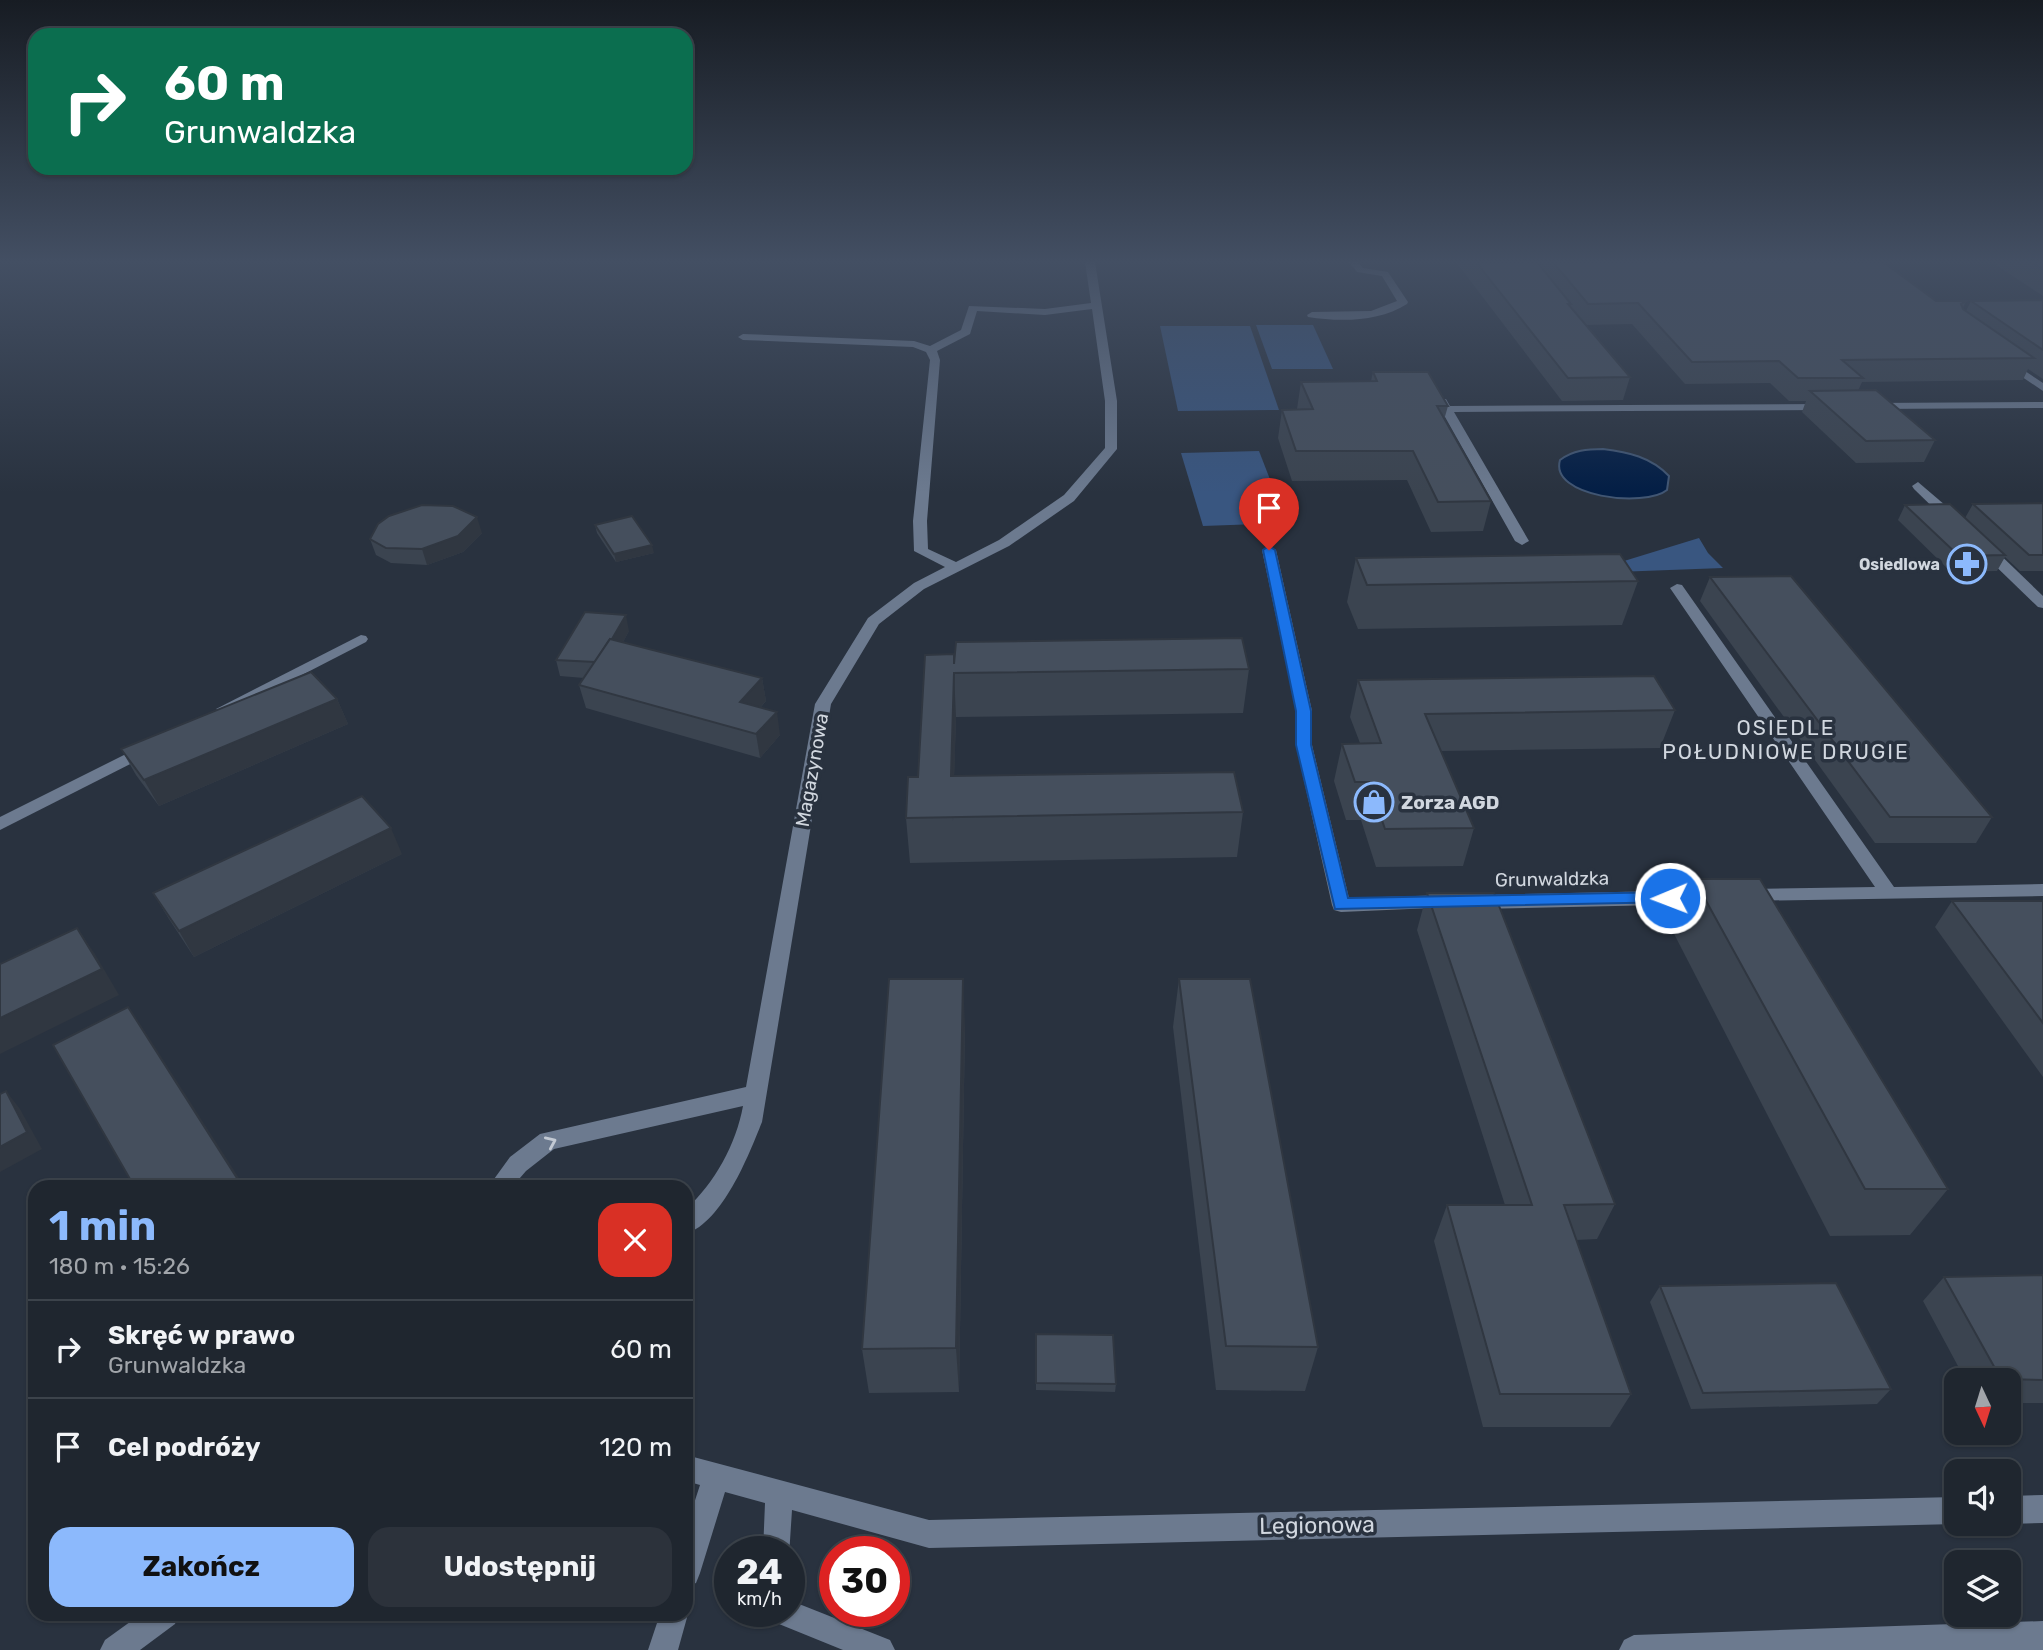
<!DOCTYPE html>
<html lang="pl">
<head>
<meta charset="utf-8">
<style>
  body { margin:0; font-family:Rubik,sans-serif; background:#2c323b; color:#f1f3f6; height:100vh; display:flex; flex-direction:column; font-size:26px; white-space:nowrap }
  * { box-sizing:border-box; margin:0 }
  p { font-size:23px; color:#a1a5aa }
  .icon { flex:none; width:38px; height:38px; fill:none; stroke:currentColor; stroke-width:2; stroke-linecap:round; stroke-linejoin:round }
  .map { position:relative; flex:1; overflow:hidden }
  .sheet { position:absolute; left:28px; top:1180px; width:665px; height:441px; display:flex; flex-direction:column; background:#1f262f; border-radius:21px; box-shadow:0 2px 5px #0004,0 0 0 2px #3c434b }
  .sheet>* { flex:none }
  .top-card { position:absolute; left:28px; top:28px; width:665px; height:147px; border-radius:21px; box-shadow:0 2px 5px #0004,0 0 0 2px #3c434b; background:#0b6e4f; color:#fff; overflow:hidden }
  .needle { width:46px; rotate:176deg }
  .buttons { position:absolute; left:1944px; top:1368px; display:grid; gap:14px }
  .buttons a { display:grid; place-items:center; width:77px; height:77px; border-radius:14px; background:#1f262f; box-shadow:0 2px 5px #0004,0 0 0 2px #3c434b; font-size:35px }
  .speed { position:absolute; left:714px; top:1536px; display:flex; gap:14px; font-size:35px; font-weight:700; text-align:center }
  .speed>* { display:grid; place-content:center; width:91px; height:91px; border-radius:50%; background:#1f262f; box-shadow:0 2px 5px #0004,0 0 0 2px #3c434b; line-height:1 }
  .speed small { font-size:18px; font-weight:400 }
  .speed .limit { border:10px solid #d22; background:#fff; color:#111 }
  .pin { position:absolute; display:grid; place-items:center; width:60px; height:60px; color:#fff; margin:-72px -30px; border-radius:50% 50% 50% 0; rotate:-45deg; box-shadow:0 0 7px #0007 }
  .pin .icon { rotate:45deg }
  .me { position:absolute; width:77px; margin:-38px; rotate:269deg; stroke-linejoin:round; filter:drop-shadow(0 0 5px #0008) }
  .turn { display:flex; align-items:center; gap:24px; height:147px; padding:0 21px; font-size:32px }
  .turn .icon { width:91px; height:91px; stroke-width:2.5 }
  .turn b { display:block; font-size:49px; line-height:60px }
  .round { display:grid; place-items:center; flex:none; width:74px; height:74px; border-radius:21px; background:#2c323b }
  .headline { display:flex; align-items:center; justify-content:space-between; height:119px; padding:0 21px }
  h1 { font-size:42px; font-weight:700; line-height:52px; color:#8cb9fc }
  .primary-button { display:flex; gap:14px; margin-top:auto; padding:14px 21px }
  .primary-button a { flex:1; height:80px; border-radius:21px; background:#8cb9fc; color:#111; font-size:28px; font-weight:700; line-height:80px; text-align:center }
  .primary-button a+a { background:#2c323b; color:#f1f3f6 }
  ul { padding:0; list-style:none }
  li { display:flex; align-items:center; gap:21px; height:98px; padding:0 21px; border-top:2px solid #3c434b }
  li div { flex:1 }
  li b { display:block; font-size:26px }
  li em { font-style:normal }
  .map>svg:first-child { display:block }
  .green { fill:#395680 }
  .water { fill:#031e45; stroke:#415673; stroke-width:2 }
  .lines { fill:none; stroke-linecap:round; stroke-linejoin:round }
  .minor { fill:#6c7a8f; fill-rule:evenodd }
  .wall { fill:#3b4450 }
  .shaded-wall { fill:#303741 }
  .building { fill:#454f5d; stroke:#303741; stroke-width:2 }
  .oneway { stroke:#c2c9d3 }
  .route { fill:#1a73e8; stroke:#114b97; stroke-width:2 }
  .labels { text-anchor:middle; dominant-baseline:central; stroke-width:7; stroke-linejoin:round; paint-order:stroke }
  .far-poi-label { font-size:16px; font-weight:bold; fill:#d1d7df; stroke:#29323f; text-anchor:end }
  .street-label { font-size:19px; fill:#d1d7df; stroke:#29323f }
  .poi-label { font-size:19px; font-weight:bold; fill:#d1d7df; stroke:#29323f; text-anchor:start }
  .neighbourhood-label { font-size:21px; letter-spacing:2px; fill:#d1d7df; stroke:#29323f }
  .near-street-label { font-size:23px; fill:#d1d7df; stroke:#29323f }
</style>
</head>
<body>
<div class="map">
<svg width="2043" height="1650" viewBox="0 0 2043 1650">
  <rect width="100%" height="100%" fill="#29323f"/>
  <g class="green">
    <polygon points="1256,325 1313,325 1333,369 1272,369"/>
    <polygon points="1160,326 1250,326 1279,410 1178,411"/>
    <polygon points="1259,451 1287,523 1203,526 1181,453"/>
    <polygon points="1699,538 1708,553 1723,568 1616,572 1611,565"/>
  </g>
  <path class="water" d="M 1603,449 C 1628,452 1651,457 1669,476 L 1667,490 C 1645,508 1549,497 1560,460 C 1573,450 1588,449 1603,449 Z"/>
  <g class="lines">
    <g class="minor">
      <path d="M 1085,262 L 1095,262 L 1117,401 L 1117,449 L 1074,501 L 1009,546 L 924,589 L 879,624 L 831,704 L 762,1122 C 748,1157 723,1221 686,1234 L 686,1209 C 715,1183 736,1144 743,1106 L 554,1149 L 526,1171 L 513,1186 L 489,1186 L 510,1157 L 540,1134 L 746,1087 L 815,704 L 868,618 L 914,583 L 945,567 L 914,551 L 913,521 L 930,360 L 926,352 L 913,347 L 743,340 L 738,337 L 743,334 L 914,341 L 930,346 L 961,330 L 969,306 L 1045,309 L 1091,303 ZM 1092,309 L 1105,401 L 1105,448 L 1064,495 L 999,540 L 956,562 L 928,549 L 927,521 L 940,360 L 937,351 L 970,334 L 977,311 L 1045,315 Z"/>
      <path d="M 1349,262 L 1358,262 L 1363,268 L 1388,272 L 1408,302 L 1407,304 C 1379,322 1340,322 1308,317 L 1307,315 L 1312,312 L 1371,311 L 1397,301 L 1382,276 L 1357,272 Z"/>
      <polygon points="2007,359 2043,383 2043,391 2003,364 2002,362"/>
      <polygon points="1438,399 1446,399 1450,406 1826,404 1832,407 1826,410 1454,412 1529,541 1522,545 1515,541 1436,401"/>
      <polygon points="2043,402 2043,408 1872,409 1866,406 1872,403"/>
      <polygon points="1918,482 1959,517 1959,523 1949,523 1914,489 1912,486"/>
      <polygon points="1985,544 1990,545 2043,596 2043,608 2038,607 1980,551 1980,545"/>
      <polygon points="1269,546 1276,550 1312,711 1312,745 1349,898 1448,895 1455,897 1457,902 1455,907 1341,912 1334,910 1332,905 1296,745 1296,711 1262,550"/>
      <polygon points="1677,584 1682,585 1894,887 2043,884 2043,896 1742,901 1740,896 1742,891 1749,889 1875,887 1670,588"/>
      <polygon points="361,635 366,636 368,639 366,642 230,712 224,714 216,709"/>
      <polygon points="146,744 152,745 154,749 152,753 0,830 0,817"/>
      <polygon points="1707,890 1714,892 1716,897 1714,902 1707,904 1476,909 1469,907 1467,902 1469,897 1476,895"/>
      <polygon points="686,1455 929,1520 1956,1497 1957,1524 929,1548 792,1510 789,1556 789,1552 763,1552 765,1503 725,1492 700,1573 696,1583 686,1587 686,1528 700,1485 686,1481"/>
      <polygon points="2043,1495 2043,1523 2009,1524 2009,1496"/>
      <polygon points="789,1600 890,1640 895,1650 843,1650 774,1622 770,1612 789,1612"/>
      <polygon points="686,1608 688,1614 678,1650 648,1650 660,1614 686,1614"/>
      <polygon points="141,1614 179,1614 175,1624 140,1650 100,1650 105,1640"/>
      <polygon points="2043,1621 2043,1650 1619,1650 1624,1640 1634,1635"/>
    </g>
  </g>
  <g class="wall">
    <polygon points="1456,262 1883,262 1936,301 1966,301 1963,308 1966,311 1971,301 2043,300 2043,379 2028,369 2023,380 1862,382 1858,391 1935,440 1924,462 1856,463 1802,412 1806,401 1789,401 1770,383 1685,384 1632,324 1585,325 1630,377 1623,400 1562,401"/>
    <polygon points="1991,262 2043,262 2043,296 1996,265"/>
    <polygon points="1373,372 1448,406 1444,420 1491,501 1483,531 1431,532 1407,480 1292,481 1278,438 1282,410 1297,409 1301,382 1371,381"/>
    <polygon points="2043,503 2043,571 2020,571 2005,557 1997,571 1951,572 1898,520 1905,505 1965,518 1973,504"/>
    <polygon points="595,525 654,553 616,562 597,533"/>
    <polygon points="482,533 463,552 427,565 391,563 376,555 370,539"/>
    <polygon points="1356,558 1638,581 1622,625 1358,629 1347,602"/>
    <polygon points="1710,577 1992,817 1976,843 1875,843 1700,601"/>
    <polygon points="629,631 623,642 762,678 766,701 761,707 780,735 760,758 586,708 579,685 584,678 560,676 556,660"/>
    <polygon points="955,658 1249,669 1243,713 956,717 954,776 1243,812 1237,857 910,863 906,818"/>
    <polygon points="1358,680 1675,710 1660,748 1441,751 1474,828 1463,866 1376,867 1361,820 1346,820 1334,781 1342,744 1360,743 1350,717"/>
    <polygon points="337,699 348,724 159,806 136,775 121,749"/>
    <polygon points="402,854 194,957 169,919 153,893"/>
    <polygon points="1694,879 1948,1189 1910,1235 1830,1236 1671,928"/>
    <polygon points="1427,893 1615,1204 1597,1239 1576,1240 1631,1394 1610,1427 1483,1427 1434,1241 1447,1205 1505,1205 1417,930"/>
    <polygon points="1952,901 2043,901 2043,1077 1935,927"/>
    <polygon points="1179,979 1318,1347 1305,1391 1216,1390 1173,1027"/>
    <polygon points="965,1027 959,1392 869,1393 862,1349"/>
    <polygon points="2043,1275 2043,1403 2009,1403 2009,1381 1966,1381 1923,1301 1944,1277"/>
    <polygon points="1660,1286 1891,1389 1877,1404 1691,1409 1650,1302"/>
    <polygon points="1036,1334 1116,1384 1115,1392 1036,1390"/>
  </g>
  <g class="shaded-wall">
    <polygon points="477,517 482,533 463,552 427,565 422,549"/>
    <polygon points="652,545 654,553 616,562 614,554"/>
    <polygon points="626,615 629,631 603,679 599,662"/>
    <polygon points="954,673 956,717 953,821 951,776"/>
    <polygon points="762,678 766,701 744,725 740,702"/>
    <polygon points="337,699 348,724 159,806 144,780"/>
    <polygon points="777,712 780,735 760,758 756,734"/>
    <polygon points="391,828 402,854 194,957 179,931"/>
    <polygon points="77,928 95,954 119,995 0,1054 0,1018"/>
    <polygon points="963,979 965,1027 959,1392 956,1348"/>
    <polygon points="128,1007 151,1041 244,1186 242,1186"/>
    <polygon points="6,1091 20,1109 42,1149 0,1172 0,1147"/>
  </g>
  <g class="building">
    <polygon points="1476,262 1537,262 1571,304 1568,304 1630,377 1568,378"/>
    <polygon points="1553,262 1883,262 1936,301 1966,301 1961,304 1963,309 2034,358 1842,360 1863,378 1798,378 1779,361 1692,362 1638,303 1588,304"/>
    <polygon points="2032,262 2043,262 2043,269"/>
    <polygon points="2043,300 2043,350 1971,301"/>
    <polygon points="1373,372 1428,372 1448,406 1437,406 1491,501 1438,502 1413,451 1296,451 1282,410 1313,409 1301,382 1377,381"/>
    <polygon points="1876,390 1935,440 1866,441 1810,391"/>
    <polygon points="2043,503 2043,555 2029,555 1973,504"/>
    <polygon points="1950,504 2005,555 1959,556 1905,505"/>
    <polygon points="422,505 453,506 477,517 458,536 422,549 386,548 370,539 378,524 389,516"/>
    <polygon points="632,516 652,545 614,554 595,525"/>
    <polygon points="1620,554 1638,581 1367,585 1356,558"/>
    <polygon points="1791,576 1992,817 1890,817 1710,577"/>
    <polygon points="585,612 626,615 612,639 610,639 595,662 556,660"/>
    <polygon points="1242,638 1249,669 954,673 951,776 1234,772 1243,812 906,818 908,777 918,777 925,655 954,654 954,664 956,642"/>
    <polygon points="610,639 762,678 740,702 777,712 756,734 579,685"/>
    <polygon points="311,672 337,699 144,780 121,749"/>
    <polygon points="1654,676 1675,710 1425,714 1474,828 1385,829 1369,782 1355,782 1342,744 1381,743 1358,680"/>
    <polygon points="362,796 391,828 179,931 153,893"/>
    <polygon points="1694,879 1760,879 1948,1189 1865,1189"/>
    <polygon points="1427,893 1494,893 1615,1204 1564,1205 1631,1394 1500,1394 1447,1205 1532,1205"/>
    <polygon points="1952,901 2043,901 2043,1023"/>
    <polygon points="77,928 102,969 0,1018 0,964"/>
    <polygon points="889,979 963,979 956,1348 862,1349"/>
    <polygon points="1179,979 1250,979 1318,1347 1226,1346"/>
    <polygon points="128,1007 242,1186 134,1186 53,1045"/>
    <polygon points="6,1091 27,1132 0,1147 0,1094"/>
    <polygon points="2043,1275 2043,1380 2001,1379 1944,1277"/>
    <polygon points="1836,1283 1891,1389 1703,1393 1660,1286"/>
    <polygon points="1036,1334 1113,1335 1116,1384 1036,1383"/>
  </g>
  <defs><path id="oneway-chevron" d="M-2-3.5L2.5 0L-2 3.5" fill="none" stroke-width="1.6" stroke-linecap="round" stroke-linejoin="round" transform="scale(1.75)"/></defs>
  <use class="oneway" href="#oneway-chevron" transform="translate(551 1142) rotate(-24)"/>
  <linearGradient id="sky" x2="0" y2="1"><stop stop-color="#171c23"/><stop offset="0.53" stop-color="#434f63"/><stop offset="1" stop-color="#434f63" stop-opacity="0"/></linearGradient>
  <rect width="2043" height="493" fill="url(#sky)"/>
  <polygon class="route" points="1269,546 1275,550 1311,711 1311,745 1348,898 1670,892 1676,893 1678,898 1676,902 1335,909 1296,745 1296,711 1263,550"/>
  <defs>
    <symbol id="pharmacy-ring" viewBox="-11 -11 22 22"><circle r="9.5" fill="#29323f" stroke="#8cb9fc" stroke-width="1.5"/><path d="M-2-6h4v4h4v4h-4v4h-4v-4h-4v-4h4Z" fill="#8cb9fc"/></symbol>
    <symbol id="shop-ring" viewBox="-11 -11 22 22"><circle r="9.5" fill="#29323f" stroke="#8cb9fc" stroke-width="1.5"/><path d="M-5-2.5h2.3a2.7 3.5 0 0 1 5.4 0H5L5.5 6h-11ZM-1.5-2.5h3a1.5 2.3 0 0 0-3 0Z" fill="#8cb9fc"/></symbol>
  </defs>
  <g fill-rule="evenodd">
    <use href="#pharmacy-ring" x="1945" y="542" width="44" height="44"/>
    <use href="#shop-ring" x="1352" y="780" width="44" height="44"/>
  </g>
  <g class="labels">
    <g class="far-poi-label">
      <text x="1940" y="564">Osiedlowa</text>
    </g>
    <g class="street-label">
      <text transform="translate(812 770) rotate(-80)">Magazynowa</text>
      <text transform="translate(1552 879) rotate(-1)">Grunwaldzka</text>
    </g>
    <g class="poi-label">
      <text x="1401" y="802">Zorza AGD</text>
    </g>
    <g class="neighbourhood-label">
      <text x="1786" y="727">OSIEDLE<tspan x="1786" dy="24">POŁUDNIOWE DRUGIE</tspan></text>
    </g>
    <g class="near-street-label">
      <text transform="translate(1317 1525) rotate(-1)">Legionowa</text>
    </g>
  </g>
</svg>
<div class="buttons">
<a><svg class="needle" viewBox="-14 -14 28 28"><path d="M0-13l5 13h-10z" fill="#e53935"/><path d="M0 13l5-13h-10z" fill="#a1a5aa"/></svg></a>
<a><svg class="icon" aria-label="sound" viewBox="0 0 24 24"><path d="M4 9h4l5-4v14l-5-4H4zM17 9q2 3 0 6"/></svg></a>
<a><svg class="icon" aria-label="layers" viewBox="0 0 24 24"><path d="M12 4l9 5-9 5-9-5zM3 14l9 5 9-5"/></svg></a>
</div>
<div class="speed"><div>24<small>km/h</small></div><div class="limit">30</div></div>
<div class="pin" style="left:1269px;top:550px;background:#d93025"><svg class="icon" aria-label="arrive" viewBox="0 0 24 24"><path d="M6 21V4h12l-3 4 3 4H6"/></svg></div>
<svg class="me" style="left:1670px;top:898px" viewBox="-20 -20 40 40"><circle r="17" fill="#1a73e8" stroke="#fff" stroke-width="3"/><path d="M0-11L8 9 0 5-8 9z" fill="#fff"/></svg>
<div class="top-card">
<div class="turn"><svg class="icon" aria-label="right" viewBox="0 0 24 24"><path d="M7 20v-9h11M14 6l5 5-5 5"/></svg><div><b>60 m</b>Grunwaldzka</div></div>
</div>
<section class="sheet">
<div class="headline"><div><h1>1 min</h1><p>180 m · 15:26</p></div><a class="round" style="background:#d93025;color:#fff"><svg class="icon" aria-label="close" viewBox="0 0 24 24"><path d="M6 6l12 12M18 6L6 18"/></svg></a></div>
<ul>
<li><svg class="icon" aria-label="right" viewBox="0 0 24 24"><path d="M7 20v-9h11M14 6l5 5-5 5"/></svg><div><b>Skręć w prawo</b><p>Grunwaldzka</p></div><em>60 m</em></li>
<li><svg class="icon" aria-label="arrive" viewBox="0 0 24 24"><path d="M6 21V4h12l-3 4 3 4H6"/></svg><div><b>Cel podróży</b></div><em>120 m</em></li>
</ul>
<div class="primary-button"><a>Zakończ</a><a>Udostępnij</a></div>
</section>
</div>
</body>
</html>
